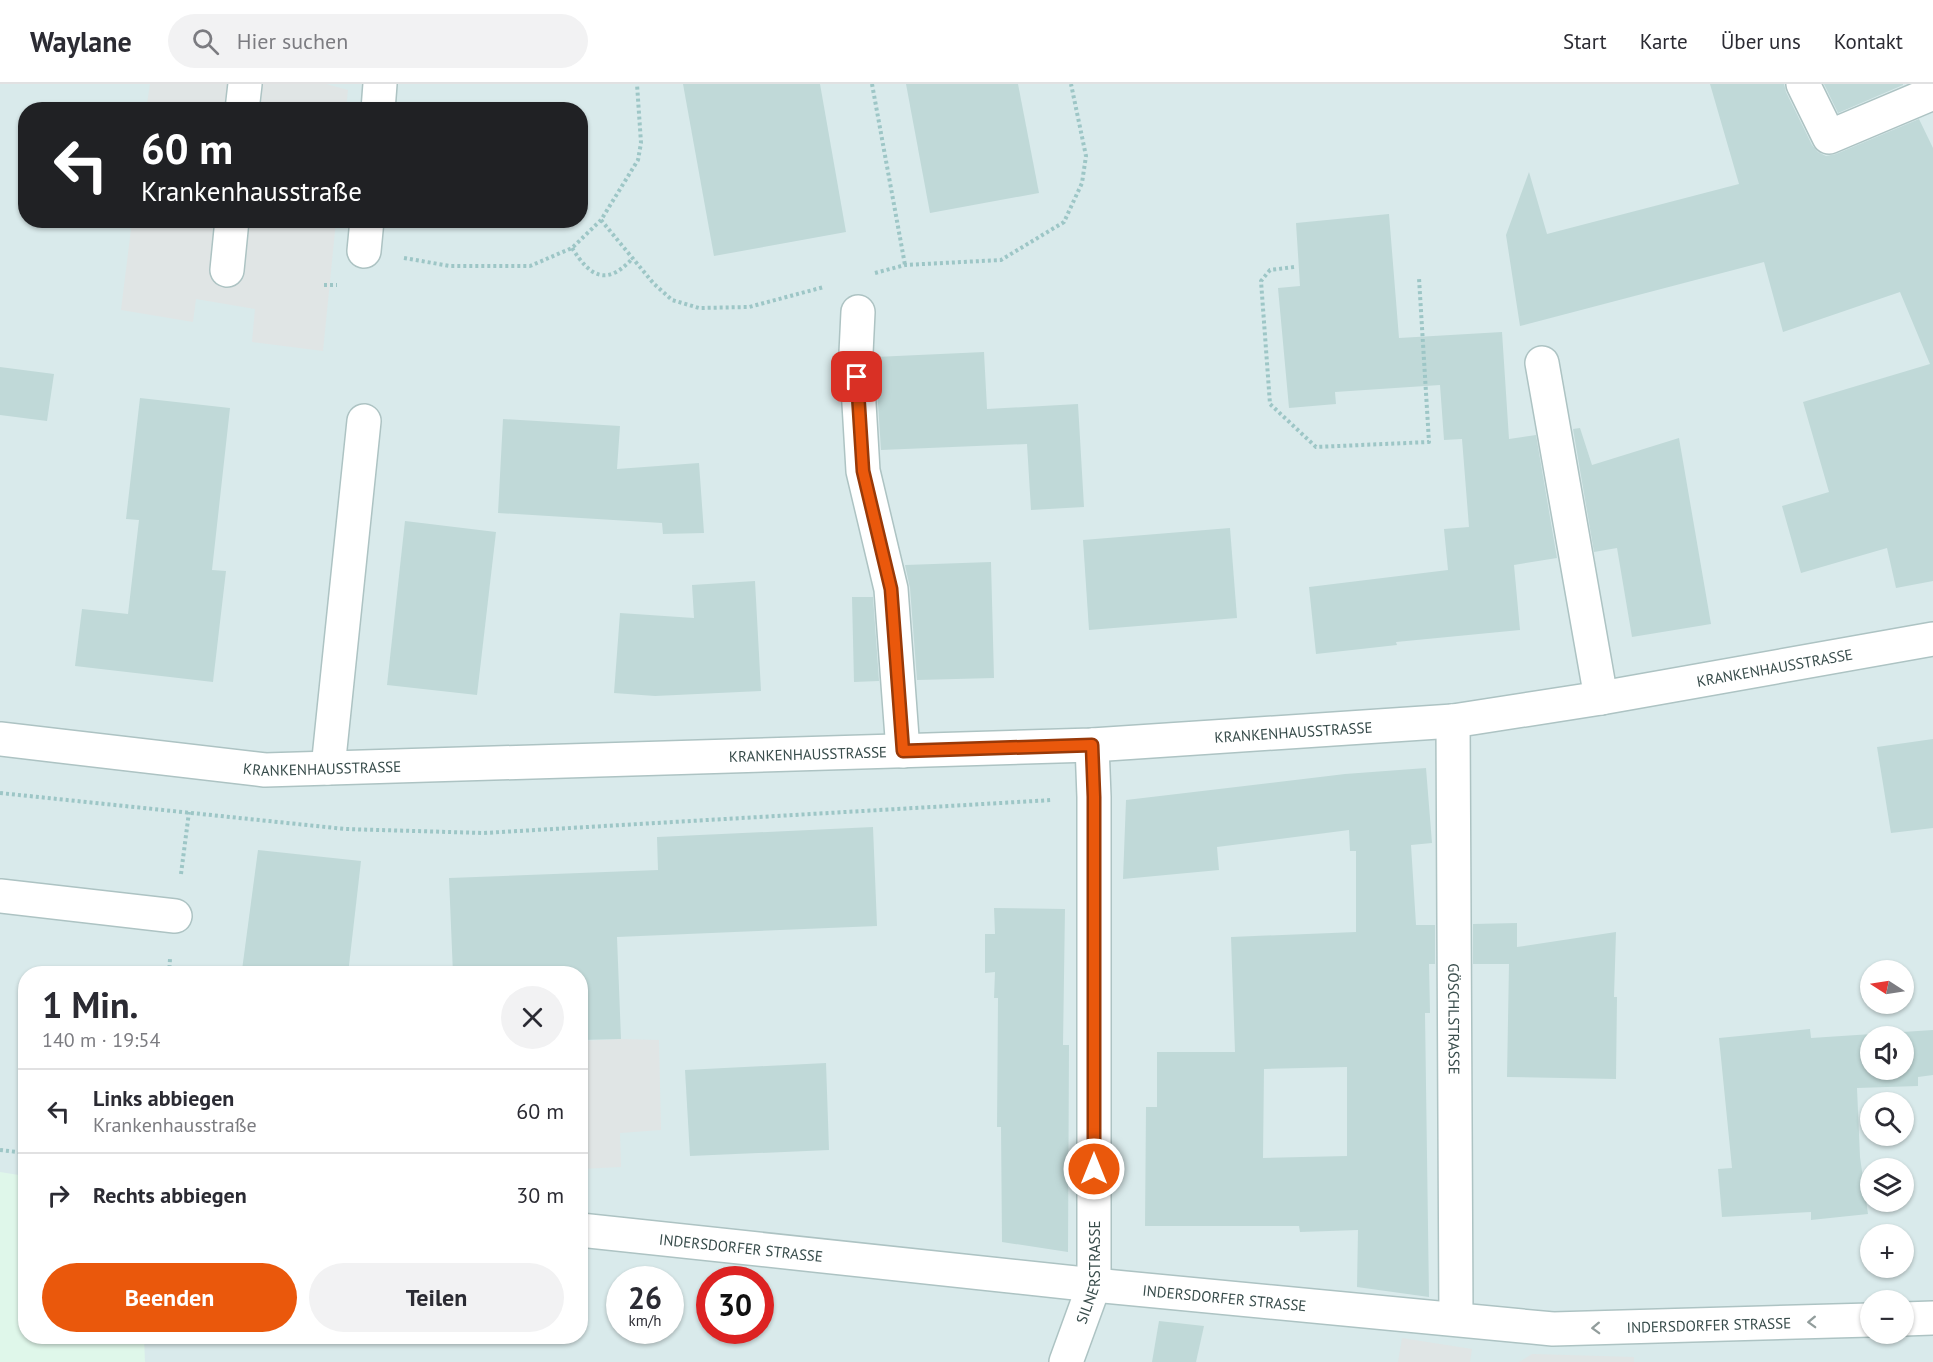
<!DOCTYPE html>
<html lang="de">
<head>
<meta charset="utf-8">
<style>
  body { margin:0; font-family:"PT Sans",sans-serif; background:#f2f2f3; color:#2b2b33; height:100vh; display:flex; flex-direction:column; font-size:22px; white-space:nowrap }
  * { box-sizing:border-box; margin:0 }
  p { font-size:20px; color:#7c7c81 }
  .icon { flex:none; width:33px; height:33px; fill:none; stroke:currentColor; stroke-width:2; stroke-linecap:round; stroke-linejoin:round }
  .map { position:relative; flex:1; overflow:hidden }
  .details { position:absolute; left:18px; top:882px; width:570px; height:378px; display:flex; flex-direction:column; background:#fff; border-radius:24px; box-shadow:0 2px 4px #0004 }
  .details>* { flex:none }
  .hud { position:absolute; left:18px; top:18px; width:570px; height:126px; border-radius:24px; box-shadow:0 2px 4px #0004; background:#202124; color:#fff; overflow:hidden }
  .needle { width:39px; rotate:282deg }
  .controls { position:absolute; left:1860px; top:876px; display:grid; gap:12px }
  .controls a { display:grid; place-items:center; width:54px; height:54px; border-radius:50%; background:#fff; box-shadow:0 2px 4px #0004; font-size:30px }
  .speed { position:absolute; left:606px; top:1182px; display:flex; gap:12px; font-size:30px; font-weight:700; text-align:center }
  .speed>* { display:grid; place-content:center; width:78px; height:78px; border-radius:50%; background:#fff; box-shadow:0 2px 4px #0004; line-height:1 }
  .speed small { font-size:15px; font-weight:400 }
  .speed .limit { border:9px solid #d22; background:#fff; color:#111 }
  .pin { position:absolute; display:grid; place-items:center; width:51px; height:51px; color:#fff; margin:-26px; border-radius:12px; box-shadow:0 3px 9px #0006 }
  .me { position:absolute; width:66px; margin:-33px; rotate:0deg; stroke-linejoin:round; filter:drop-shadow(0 0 4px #0008) }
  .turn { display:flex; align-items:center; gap:21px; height:126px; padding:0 24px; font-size:27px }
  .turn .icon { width:78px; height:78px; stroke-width:2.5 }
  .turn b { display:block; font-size:42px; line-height:51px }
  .round { display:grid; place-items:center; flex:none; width:63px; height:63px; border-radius:32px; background:#f2f2f3 }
  .summary { display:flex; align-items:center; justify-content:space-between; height:102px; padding:0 24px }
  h1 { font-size:36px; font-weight:800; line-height:45px }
  .button { display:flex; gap:12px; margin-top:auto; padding:12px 24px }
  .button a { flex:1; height:69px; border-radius:36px; background:#ea580c; color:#fff; font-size:24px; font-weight:800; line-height:69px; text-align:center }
  .button a+a { background:#f2f2f3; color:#2b2b33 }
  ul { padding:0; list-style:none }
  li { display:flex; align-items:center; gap:18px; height:84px; padding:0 24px; border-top:2px solid #e1e1e2 }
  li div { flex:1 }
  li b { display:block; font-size:22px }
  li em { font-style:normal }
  header { display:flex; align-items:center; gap:36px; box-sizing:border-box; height:84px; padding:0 30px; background:#fff; border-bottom:2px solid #e1e1e2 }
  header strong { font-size:28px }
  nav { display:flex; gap:33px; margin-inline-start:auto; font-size:21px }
  .search { width:420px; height:54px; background:#f2f2f3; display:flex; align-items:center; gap:15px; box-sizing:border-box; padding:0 21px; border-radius:33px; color:#7c7c81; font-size:22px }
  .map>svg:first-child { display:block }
  .residential { fill:#d9eaeb; fill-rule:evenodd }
  .medical { fill:#dff7ea }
  .parking { fill:#e0e5e5 }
  .building { fill:#c0d9d8; fill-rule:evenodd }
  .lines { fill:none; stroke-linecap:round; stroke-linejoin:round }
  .minor-casing { stroke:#adc3c3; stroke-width:36 }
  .path { stroke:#9dc6c6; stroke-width:4; stroke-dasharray:3 3; stroke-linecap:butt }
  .minor { stroke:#fff; stroke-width:33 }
  .oneway { stroke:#929d9c }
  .route-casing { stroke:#983908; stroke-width:15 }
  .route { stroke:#ea580c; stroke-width:10 }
  .labels { text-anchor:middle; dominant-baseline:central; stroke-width:4.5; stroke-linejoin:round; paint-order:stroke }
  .street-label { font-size:15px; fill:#384c4b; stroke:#fff }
</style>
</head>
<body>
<header>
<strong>Waylane</strong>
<div class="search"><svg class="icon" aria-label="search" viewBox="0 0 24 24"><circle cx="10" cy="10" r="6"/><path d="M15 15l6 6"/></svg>Hier suchen</div>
<nav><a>Start</a><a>Karte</a><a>Über uns</a><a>Kontakt</a></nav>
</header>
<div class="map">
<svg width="1933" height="1278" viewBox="0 0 1933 1278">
  <rect width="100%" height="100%" fill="#ebf6f6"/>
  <path class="residential" d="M 0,0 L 1933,0 L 1933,1278 L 0,1278 ZM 26,26 L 580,26 L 580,136 L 26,136 ZM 1870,886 L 1904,886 L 1904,920 L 1870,920 ZM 26,890 L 580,890 L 580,1252 L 26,1252 ZM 1870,952 L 1904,952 L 1904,986 L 1870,986 ZM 1870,1018 L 1904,1018 L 1904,1052 L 1870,1052 ZM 1870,1084 L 1904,1084 L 1904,1118 L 1870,1118 ZM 1870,1150 L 1904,1150 L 1904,1184 L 1870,1184 ZM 620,1196 L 670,1196 L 670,1246 L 620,1246 ZM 710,1196 L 760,1196 L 760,1246 L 710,1246 ZM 1870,1216 L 1904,1216 L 1904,1250 L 1870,1250 Z"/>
  <polygon class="medical" points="0,1088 25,1092 26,1252 144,1253 145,1278 0,1278"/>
  <g class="parking">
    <polygon points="150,0 326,0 348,6 346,25 146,26"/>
    <polygon points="132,137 336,137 323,267 252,258 255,225 196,215 193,238 121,226"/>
    <polygon points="621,955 659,956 661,1046 620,1049 621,1083 581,1085 580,957"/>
    <polygon points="1402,1254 1472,1265 1470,1278 1398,1278"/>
    <polygon points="1532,1270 1634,1273 1634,1278 1519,1278"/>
  </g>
  <g class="building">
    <polygon points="683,0 820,0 846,148 714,172"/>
    <polygon points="906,0 1018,0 1039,109 930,129"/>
    <polygon points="1710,0 1784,0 1786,8 1812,61 1818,68 1826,72 1836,70 1919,35 1933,64 1933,497 1896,504 1887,464 1801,489 1782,422 1829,408 1803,318 1930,280 1900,208 1783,248 1764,178 1520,242 1506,151 1529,88 1547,150 1739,100"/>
    <polygon points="1824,0 1903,0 1903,1 1838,29"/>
    <polygon points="1389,130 1399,254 1502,248 1509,355 1536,351 1557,474 1514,481 1520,546 1396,558 1397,561 1316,570 1309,503 1448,486 1444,445 1469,443 1462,355 1444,356 1440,301 1335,308 1336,320 1289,324 1278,204 1300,202 1296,139"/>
    <polygon points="984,268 987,325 1078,320 1084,423 1031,426 1027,360 881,366 875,273"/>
    <polygon points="0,283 54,290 47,337 0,331"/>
    <polygon points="140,314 230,324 212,486 226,487 213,598 75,582 82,525 128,530 139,436 126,435"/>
    <polygon points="503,335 620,342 617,385 699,379 704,449 663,450 662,439 498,429"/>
    <polygon points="1580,344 1592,381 1679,354 1711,540 1632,553 1617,464 1594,468 1573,345"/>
    <polygon points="405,437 496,448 477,611 387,601"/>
    <polygon points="1230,444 1237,534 1089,546 1083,456"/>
    <polygon points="991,478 994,594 917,596 910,504 905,481"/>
    <polygon points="755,497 761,607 655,612 614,609 620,529 694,534 692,501"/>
    <polygon points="852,513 873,513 879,597 854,598"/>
    <polygon points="1933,655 1933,744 1891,749 1877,663"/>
    <path d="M 1426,684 L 1432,759 L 1411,761 L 1416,841 L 1435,841 L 1435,880 L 1429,880 L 1430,929 L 1425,929 L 1429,1213 L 1357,1203 L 1358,1146 L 1300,1148 L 1299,1142 L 1145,1142 L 1146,1023 L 1157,1023 L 1157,968 L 1235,968 L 1231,853 L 1356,848 L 1356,767 L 1350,767 L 1349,746 L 1217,763 L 1219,786 L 1123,795 L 1126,716 L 1345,690 ZM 1347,983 L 1347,1072 L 1263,1074 L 1264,985 Z"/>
    <polygon points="873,743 877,842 617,853 621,955 580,956 580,890 453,890 449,794 658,786 657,753"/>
    <polygon points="258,766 361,777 348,890 271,890 242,886"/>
    <polygon points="994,824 1065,825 1063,961 1069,961 1068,1168 1002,1158 1001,1043 997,1043 998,914 994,914 995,888 985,889 985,850 995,850"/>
    <polygon points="1517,839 1517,863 1616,848 1614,913 1617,913 1616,995 1507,993 1509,880 1473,880 1473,840"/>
    <path d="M 1810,945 L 1811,954 L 1933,946 L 1933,991 L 1918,993 L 1918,1002 L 1857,1004 L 1860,1073 L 1868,1130 L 1811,1136 L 1811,1128 L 1722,1133 L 1718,1085 L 1732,1084 L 1719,954 ZM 1870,952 L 1904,952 L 1904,986 L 1870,986 Z"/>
    <polygon points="826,979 829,1066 690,1072 685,986"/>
    <polygon points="1159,1237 1204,1242 1196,1278 1152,1278"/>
  </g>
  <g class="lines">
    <defs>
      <g id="minor">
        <polyline points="1803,0 1829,53 1933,9"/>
        <polyline points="242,26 245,0"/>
        <polyline points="378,26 380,0"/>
        <polyline points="364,167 367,136"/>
        <polyline points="227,186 232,136"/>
        <polyline points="858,228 856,269 863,387 891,505 903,667"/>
        <polyline points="1542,279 1601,614"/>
        <path id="s1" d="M 1453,637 L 1456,1235"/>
        <path id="s2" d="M 0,655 L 265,686 L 1092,661 L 1453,637 L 1601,614 L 1933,555"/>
        <polyline points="328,684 364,337"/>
        <polyline points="0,812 175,832"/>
        <path id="s3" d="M 580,1146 L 1094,1201 L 1553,1245 L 1870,1236"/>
        <polyline points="1904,1235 1933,1234"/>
        <path id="s4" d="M 1066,1278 L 1094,1201 L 1094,713 L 1092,661"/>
      </g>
    </defs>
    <use href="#minor" class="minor-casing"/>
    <g class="path">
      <polyline points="872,0 905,181"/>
      <polyline points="601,136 654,200 672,216 699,224 749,223 824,203"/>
      <path d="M 572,164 C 591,194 607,202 633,174"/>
      <polyline points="404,174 450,182 530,182 572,164 601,136 638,76 641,59 637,0"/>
      <polyline points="1294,183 1270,186 1261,197 1270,320 1316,363 1429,358 1419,194"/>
      <polyline points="875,189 905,181 1001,176 1064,138 1082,99 1086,72 1071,0"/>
      <polyline points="324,201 337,201"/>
      <polyline points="0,709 345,745 484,749 1052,716"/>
      <polyline points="181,790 189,728"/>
      <polyline points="169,890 170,875"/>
      <polyline points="0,1066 26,1069"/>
    </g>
    <use href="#minor" class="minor"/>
  </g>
  <defs><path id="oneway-chevron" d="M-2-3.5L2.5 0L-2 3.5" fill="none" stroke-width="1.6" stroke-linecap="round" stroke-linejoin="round" transform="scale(1.5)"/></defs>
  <g class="oneway">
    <use href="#oneway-chevron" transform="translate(1812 1238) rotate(178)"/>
    <use href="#oneway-chevron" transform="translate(1596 1244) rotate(178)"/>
  </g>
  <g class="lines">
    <defs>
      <polyline id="route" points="857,293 863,387 891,505 903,667 1092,661 1094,713 1094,1085"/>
    </defs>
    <use href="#route" class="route-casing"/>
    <use href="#route" class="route"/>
  </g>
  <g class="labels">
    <g class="street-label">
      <text stroke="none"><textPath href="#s2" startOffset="1782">KRANKENHAUSSTRASSE</textPath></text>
      <text stroke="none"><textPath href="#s2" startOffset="1296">KRANKENHAUSSTRASSE</textPath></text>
      <text stroke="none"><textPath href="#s2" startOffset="810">KRANKENHAUSSTRASSE</textPath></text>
      <text stroke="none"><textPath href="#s2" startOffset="324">KRANKENHAUSSTRASSE</textPath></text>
      <text stroke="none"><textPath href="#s1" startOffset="298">GÖSCHLSTRASSE</textPath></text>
      <text stroke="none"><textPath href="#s3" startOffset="162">INDERSDORFER STRASSE</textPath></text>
      <text stroke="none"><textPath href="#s4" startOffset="94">SILNERSTRASSE</textPath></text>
      <text stroke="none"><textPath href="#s3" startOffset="648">INDERSDORFER STRASSE</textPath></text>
      <text stroke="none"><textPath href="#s3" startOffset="1134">INDERSDORFER STRASSE</textPath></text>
    </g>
  </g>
</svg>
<div class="controls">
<a><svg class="needle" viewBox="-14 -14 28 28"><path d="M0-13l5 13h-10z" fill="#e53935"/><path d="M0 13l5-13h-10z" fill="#7c7c81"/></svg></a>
<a><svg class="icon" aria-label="sound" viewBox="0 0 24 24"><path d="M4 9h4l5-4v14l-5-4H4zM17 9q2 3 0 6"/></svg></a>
<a><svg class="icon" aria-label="search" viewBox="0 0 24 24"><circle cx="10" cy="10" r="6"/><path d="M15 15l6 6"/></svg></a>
<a><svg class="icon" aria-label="layers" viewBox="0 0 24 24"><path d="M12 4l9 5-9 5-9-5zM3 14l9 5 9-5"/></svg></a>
<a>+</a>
<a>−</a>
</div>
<div class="speed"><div>26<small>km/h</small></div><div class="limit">30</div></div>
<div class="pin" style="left:857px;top:293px;background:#d93025"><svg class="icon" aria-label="arrive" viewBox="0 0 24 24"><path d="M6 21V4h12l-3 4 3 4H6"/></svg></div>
<svg class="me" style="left:1094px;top:1085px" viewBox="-20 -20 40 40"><circle r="17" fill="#ea580c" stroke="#fff" stroke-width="3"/><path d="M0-11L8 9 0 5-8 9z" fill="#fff"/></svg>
<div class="hud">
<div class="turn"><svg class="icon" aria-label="left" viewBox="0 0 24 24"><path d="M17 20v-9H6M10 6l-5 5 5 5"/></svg><div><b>60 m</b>Krankenhausstraße</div></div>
</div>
<section class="details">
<div class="summary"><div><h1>1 Min.</h1><p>140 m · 19:54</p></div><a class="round"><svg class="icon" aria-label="close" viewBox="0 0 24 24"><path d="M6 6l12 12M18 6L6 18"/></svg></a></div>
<ul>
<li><svg class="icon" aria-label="left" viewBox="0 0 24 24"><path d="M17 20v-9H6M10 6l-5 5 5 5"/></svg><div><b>Links abbiegen</b><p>Krankenhausstraße</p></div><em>60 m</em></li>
<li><svg class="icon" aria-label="right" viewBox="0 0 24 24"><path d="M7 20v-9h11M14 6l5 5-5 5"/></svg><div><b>Rechts abbiegen</b></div><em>30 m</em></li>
</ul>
<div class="button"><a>Beenden</a><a>Teilen</a></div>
</section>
</div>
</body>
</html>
